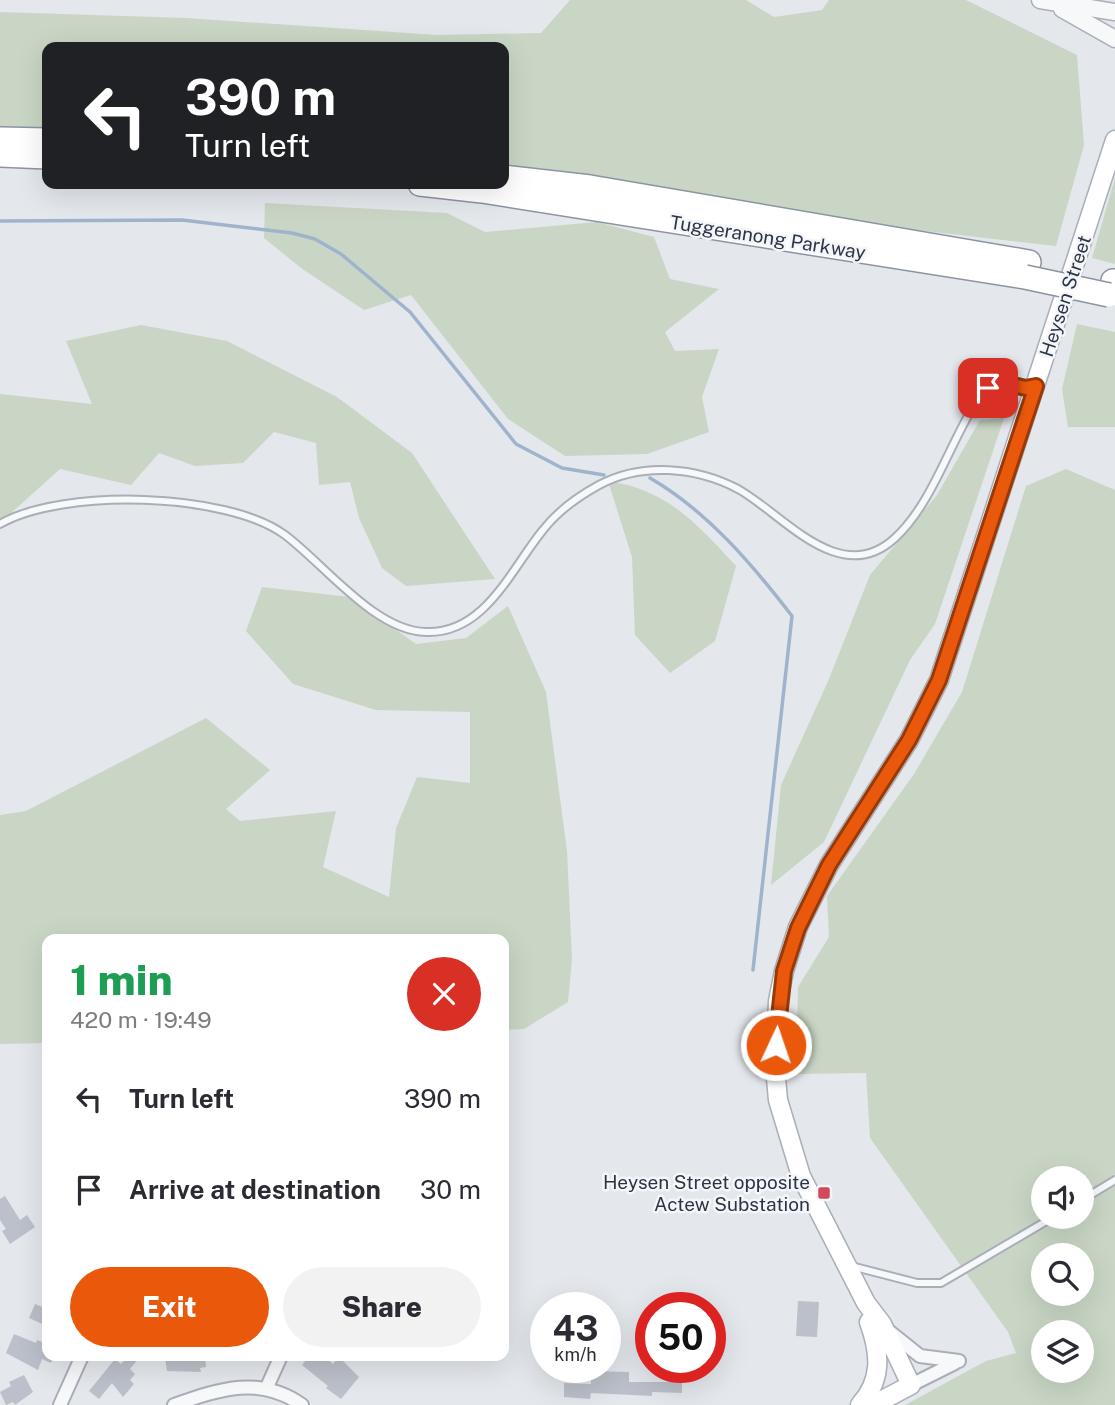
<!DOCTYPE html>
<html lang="en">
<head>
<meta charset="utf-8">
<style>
  body { margin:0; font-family:"Public Sans",sans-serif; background:#f2f2f3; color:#2b2b33; height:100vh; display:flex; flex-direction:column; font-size:26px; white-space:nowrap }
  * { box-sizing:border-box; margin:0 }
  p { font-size:23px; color:#7c7c81 }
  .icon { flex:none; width:38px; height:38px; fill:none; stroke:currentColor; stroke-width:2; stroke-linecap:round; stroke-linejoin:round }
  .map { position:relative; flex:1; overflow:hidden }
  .sheet { position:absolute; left:42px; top:934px; width:467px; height:427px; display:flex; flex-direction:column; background:#fff; border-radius:14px; box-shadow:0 7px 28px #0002 }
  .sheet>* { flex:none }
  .hud { position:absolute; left:42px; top:42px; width:467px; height:147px; border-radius:14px; box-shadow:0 7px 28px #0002; background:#202124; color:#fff; overflow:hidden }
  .tools { position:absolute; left:1031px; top:1166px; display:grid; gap:14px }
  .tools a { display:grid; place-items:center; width:63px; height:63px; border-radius:50%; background:#fff; box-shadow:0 7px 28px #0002; font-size:35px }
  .speed { position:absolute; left:530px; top:1292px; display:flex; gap:14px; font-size:35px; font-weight:700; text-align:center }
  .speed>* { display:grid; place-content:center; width:91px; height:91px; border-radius:50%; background:#fff; box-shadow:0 7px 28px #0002; line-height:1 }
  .speed small { font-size:18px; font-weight:400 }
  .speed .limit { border:10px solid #d22; background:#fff; color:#111 }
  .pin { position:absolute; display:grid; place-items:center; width:60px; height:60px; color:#fff; margin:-30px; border-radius:14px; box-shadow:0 4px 10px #0006 }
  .me { position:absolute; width:77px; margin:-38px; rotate:3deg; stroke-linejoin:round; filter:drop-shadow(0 0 5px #0008) }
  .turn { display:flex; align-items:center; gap:24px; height:147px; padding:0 28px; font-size:32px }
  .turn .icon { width:91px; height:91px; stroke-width:2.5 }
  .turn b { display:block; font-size:49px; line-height:60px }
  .round { display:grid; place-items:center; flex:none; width:74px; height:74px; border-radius:37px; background:#f2f2f3 }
  .summary { display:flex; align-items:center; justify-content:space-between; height:119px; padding:0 28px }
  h1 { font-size:42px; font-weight:800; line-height:52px; color:#1e9e55 }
  .primary-button { display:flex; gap:14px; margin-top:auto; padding:14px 28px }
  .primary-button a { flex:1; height:80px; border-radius:42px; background:#ea580c; color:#fff; font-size:28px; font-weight:800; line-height:80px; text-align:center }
  .primary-button a+a { background:#f2f2f3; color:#2b2b33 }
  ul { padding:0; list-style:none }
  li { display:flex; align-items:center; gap:21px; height:91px; padding:0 28px }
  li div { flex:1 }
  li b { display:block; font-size:26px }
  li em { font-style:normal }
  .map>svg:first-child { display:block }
  .green { fill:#c9d6c5; fill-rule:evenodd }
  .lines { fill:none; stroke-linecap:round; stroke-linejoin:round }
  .stream { stroke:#9fb4cc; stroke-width:3.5 }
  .building { fill:#bbc0ca }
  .service-casing { stroke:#a9aeb7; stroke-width:10 }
  .minor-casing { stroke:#a9aeb7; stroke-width:16 }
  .tertiary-casing { stroke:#a9aeb7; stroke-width:19 }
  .secondary-casing { stroke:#a9aeb7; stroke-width:21 }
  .motorway-casing { stroke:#8b94a3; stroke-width:26 }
  .service { stroke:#f7f8fa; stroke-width:6 }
  .minor { stroke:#f7f8fa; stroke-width:12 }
  .tertiary { stroke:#f7f8fa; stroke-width:16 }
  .secondary { stroke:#fff; stroke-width:18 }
  .motorway { stroke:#fff; stroke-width:23 }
  .motorway-bridge-casing { stroke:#8b94a3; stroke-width:26; stroke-linecap:butt }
  .motorway-bridge { stroke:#fff; stroke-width:23 }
  .route-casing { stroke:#983908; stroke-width:18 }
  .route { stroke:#ea580c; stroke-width:12 }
  .poi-dot { fill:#d1495b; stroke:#f4f6f9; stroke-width:2.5 }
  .labels { text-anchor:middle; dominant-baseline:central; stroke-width:5; stroke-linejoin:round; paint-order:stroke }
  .street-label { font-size:19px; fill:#2b3445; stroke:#f4f6f9 }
  .poi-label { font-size:19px; fill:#2b3445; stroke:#f4f6f9; text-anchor:end }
</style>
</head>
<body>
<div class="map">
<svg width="1115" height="1405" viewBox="0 0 1115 1405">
  <rect width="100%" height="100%" fill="#e4e7ec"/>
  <g class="green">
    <polygon points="570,0 746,0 774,17 822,10 829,0 966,0 1077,55 1084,145 1056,246 725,208 504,177 504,47 47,47 47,142 0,140 0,12 186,18 437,35 541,33"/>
    <polygon points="1115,178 1115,264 1092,258"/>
    <polygon points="265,203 447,213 485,232 597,222 654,237 670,279 719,289 665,332 675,351 719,349 702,397 709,432 647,454 565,456 508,419 411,295 364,310 301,268 264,238"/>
    <polygon points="1077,324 1115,332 1115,427 1068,427 1062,389"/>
    <polygon points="141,325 227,341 337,397 412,453 495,579 406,586 382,568 359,518 350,482 319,485 316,443 274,432 243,463 195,466 159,453 131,485 60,469 0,523 0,394 92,404 66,341"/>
    <polygon points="1004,418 935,624 910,660 824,842 771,885 781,785 829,679 870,575 937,495 980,420"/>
    <path d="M 1066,469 L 1115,490 L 1115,1405 L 905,1405 L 986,1361 L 1016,1353 L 1008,1332 L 870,1138 L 866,1073 L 796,1074 L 798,987 L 829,937 L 827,896 L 914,774 L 962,692 L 1026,486 ZM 1043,1178 L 1082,1178 L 1082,1216 L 1043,1216 ZM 1043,1255 L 1082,1255 L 1082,1293 L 1043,1293 ZM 1043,1332 L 1082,1332 L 1082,1370 L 1043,1370 Z"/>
    <path d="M 608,481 C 668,490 697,524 736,566 L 715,641 L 670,673 L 635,635 L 632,557 Z"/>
    <polygon points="262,587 350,597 416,644 466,638 508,606 546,692 567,851 572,959 568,1002 524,1029 504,1030 504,940 47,940 47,1043 0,1044 0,815 26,811 206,718 270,770 226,809 240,821 336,811 323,867 389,897 396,828 417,777 470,783 470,712 376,710 293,684 246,631"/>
  </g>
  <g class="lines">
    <g class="stream">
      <polyline points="0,221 182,220 292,233 315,239 341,254 410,312 516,444 562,468 604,475"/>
      <path d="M 650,478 C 707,511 752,564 792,616 L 753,970"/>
    </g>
  </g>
  <g class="building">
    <polygon points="5,1196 20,1220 27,1215 35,1227 10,1244 2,1231 6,1229 0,1220 0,1199"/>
    <polygon points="798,1301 819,1302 817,1337 796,1336"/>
    <polygon points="35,1304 47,1309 47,1326 29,1318"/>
    <polygon points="14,1334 36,1343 37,1340 47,1344 47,1356 54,1356 51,1363 42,1359 38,1370 6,1353"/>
    <polygon points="128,1356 139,1358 130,1369 135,1374 130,1380 134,1384 123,1397 112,1383 99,1399 89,1391 115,1359 121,1364"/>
    <polygon points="205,1356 206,1367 200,1368 201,1372 167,1371 165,1357"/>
    <polygon points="309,1356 324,1356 333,1364 339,1357 359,1377 341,1399 326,1388 328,1386 302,1365"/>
    <polygon points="591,1371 629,1372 629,1382 682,1382 682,1393 652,1392 652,1396 591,1393 590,1399 564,1397 564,1383 591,1384"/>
    <polygon points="24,1375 33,1392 15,1405 13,1402 6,1405 0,1392 11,1386 9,1382"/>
  </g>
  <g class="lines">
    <defs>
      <g id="service">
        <path d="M 0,524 C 62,488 227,492 285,535 C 325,565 375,631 426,632 C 485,634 511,569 543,530 C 557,512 579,496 599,485 C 642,462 696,467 738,489 C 783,514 840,589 895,538 C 934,502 951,438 981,394 L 999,382 L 1031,387"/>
        <polyline points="1082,1200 1115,1180"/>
        <polyline points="851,1266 917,1283 941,1283 1055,1216"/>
      </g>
      <g id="minor">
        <polyline points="890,1332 920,1356 959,1361"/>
        <polyline points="911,1385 955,1363"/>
        <polyline points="267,1387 281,1356"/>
        <polyline points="60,1405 82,1356"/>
        <path d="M 174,1405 C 220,1389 259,1375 302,1405"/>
      </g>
      <g id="tertiary">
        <polyline points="1040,0 1115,12"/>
        <polyline points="1062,9 1115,39"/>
      </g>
      <g id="secondary">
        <path d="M 860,1405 C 883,1379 880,1353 869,1322"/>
        <polyline points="873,1405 911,1385 882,1324 866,1303 801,1176 778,1100 775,1067 778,1001 784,971 798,927 829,865 909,740 939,680 1115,140"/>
      </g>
      <g id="motorway">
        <polyline points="0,139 47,140"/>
        <polyline points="0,155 47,157"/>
        <polyline points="504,177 590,187 1029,262"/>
        <polyline points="420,184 482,191 1025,277"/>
        <polyline points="1113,281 1115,281"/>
      </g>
    </defs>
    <use href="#service" class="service-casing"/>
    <use href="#minor" class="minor-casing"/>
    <use href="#tertiary" class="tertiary-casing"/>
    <use href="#secondary" class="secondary-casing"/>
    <use href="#motorway" class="motorway-casing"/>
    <use href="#service" class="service"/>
    <use href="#minor" class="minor"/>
    <use href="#tertiary" class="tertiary"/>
    <use href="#secondary" class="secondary"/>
    <use href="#motorway" class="motorway"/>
    <defs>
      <polyline id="motorway-bridge" points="1025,277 1109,295"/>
    </defs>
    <use href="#motorway-bridge" class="motorway-bridge-casing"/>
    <use href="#motorway-bridge" class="motorway-bridge"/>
  </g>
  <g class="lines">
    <defs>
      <polyline id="route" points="776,1045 784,971 798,928 829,865 909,740 939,680 1036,386 1026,388 999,382 988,388"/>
    </defs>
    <use href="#route" class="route-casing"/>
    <use href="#route" class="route"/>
  </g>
  <rect class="poi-dot" x="817" y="1186" width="14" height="14" rx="3.5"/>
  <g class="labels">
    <g class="street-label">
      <text transform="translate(768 237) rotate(9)">Tuggeranong Parkway</text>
      <text transform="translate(1065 296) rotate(-72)">Heysen Street</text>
    </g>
    <g class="poi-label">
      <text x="810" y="1182">Heysen Street opposite<tspan x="810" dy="22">Actew Substation</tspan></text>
    </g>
  </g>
</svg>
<div class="tools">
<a><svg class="icon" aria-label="sound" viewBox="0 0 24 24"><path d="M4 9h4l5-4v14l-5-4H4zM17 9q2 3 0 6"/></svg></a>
<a><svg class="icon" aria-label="search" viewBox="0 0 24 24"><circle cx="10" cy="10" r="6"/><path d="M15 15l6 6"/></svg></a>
<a><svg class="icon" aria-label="layers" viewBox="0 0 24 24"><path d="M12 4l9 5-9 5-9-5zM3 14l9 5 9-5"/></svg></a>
</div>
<div class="speed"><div>43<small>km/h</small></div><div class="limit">50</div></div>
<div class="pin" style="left:988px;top:388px;background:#d93025"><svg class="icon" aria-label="arrive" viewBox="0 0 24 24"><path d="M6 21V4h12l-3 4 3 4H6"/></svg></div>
<svg class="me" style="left:776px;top:1045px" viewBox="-20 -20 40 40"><circle r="17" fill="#ea580c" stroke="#fff" stroke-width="3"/><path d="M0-11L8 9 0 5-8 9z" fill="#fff"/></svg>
<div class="hud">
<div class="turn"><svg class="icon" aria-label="left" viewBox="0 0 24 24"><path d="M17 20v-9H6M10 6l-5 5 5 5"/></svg><div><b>390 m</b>Turn left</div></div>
</div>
<section class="sheet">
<div class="summary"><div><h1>1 min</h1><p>420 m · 19:49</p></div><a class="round" style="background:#d93025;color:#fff"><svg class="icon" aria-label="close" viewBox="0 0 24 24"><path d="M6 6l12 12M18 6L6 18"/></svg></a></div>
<ul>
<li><svg class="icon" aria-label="left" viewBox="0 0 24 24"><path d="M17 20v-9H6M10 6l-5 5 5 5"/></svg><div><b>Turn left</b></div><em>390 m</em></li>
<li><svg class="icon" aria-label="arrive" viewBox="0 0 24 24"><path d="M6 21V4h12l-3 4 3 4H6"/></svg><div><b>Arrive at destination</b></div><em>30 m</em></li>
</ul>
<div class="primary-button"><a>Exit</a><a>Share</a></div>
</section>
</div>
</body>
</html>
